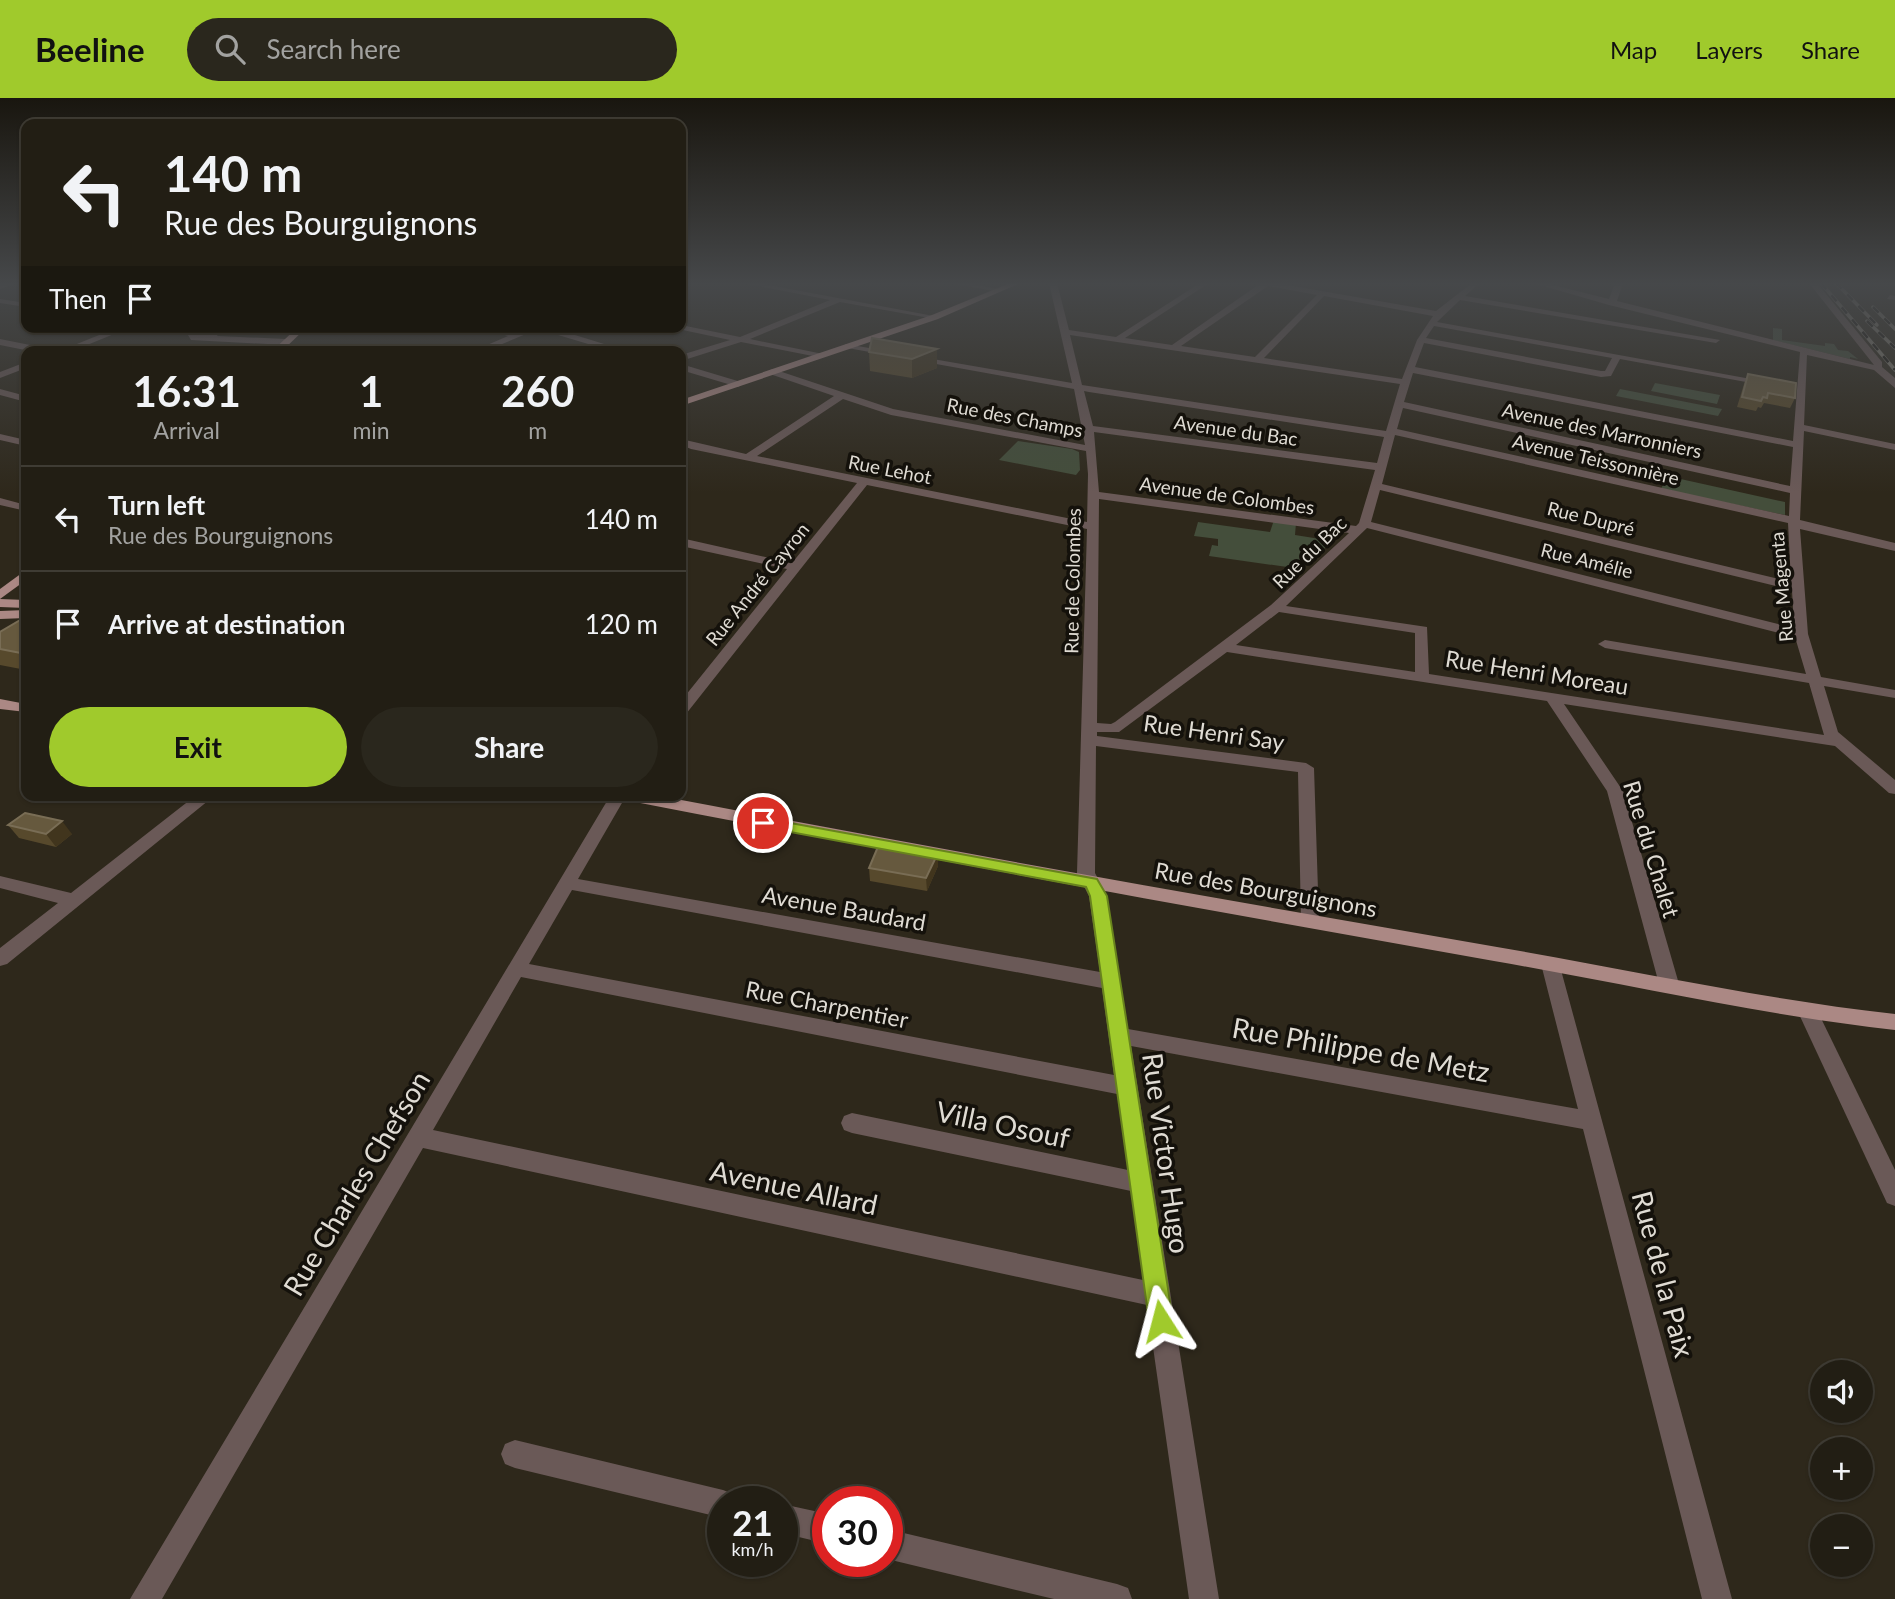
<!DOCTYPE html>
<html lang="en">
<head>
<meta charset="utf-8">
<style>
  body { margin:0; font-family:Lato,sans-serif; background:#2a271d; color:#f1f3f6; height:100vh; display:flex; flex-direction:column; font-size:26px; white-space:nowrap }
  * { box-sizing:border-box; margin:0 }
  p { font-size:23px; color:#a2a2a0 }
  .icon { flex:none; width:38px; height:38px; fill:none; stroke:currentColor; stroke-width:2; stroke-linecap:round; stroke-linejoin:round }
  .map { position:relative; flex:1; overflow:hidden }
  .drawer { position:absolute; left:21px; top:248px; width:665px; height:455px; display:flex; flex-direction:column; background:#221e14; border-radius:14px; box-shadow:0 2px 5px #0004,0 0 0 2px #3f3c34 }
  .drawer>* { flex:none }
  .top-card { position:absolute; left:21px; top:21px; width:665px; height:214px; border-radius:14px; box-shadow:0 2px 5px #0004,0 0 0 2px #3f3c34; background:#221e14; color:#f1f3f6; overflow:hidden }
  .buttons { position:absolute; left:1810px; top:1262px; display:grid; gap:14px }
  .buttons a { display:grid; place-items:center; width:63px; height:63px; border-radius:50%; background:#221e14; box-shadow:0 2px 5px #0004,0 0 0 2px #3f3c34; font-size:35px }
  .speed { position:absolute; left:707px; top:1388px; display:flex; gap:14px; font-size:35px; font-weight:700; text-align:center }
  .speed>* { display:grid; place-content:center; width:91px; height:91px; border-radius:50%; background:#221e14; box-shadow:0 2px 5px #0004,0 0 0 2px #3f3c34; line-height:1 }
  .speed small { font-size:18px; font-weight:400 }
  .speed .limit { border:10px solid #d22; background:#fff; color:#111 }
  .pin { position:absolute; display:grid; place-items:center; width:60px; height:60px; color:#fff; margin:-30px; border:4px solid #fff; border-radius:50%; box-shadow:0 2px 7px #0007 }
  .me { position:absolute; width:77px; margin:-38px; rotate:351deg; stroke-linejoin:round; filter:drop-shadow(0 0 5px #0008) }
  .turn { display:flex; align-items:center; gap:24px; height:147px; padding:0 28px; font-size:32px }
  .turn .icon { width:91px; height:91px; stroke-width:2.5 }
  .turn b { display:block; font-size:49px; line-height:60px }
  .then { display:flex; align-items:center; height:66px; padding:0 28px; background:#0003; gap:14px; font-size:26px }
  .eta { display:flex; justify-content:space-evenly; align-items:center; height:119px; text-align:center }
  .eta b { font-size:42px; font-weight:700; line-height:49px }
  .action { display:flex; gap:14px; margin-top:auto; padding:14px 28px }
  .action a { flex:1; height:80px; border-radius:42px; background:#a0ca2c; color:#111; font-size:28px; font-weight:700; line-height:80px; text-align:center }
  .action a+a { background:#2a271d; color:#f1f3f6 }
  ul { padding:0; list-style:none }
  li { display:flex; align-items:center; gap:21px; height:105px; padding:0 28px; border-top:2px solid #3f3c34 }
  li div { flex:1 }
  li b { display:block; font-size:26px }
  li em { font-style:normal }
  header { display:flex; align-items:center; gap:42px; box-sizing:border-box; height:98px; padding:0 35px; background:#a0ca2c; color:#111 }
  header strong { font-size:33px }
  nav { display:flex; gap:38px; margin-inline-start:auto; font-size:24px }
  .search { width:490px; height:63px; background:#2a271d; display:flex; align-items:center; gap:18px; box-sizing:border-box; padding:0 24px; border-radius:38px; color:#a2a2a0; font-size:26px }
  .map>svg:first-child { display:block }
  .green { fill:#444e3b }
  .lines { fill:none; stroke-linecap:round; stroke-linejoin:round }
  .minor { fill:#6a5957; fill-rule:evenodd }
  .major { fill:#ab8884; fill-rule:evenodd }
  .rail-casing { stroke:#837e73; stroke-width:3.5 }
  .rail { stroke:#14110b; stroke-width:2.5; stroke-dasharray:8; stroke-linecap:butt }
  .wall { fill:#57492c }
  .shaded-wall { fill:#41351d }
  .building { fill:#66593e; stroke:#796d55; stroke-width:2 }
  .route { fill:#a0ca2c; stroke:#68831d; stroke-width:2 }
  .labels { text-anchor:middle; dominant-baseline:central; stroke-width:7; stroke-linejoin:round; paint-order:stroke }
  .far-street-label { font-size:19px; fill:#dfdbd3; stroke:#14110b }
  .street-label { font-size:23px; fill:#dfdbd3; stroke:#14110b }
  .near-street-label { font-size:28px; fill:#dfdbd3; stroke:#14110b }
</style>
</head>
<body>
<header>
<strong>Beeline</strong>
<div class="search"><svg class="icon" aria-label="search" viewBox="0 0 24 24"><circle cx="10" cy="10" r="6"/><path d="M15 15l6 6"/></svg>Search here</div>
<nav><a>Map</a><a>Layers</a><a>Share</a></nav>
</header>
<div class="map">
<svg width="1895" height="1501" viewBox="0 0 1895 1501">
  <rect width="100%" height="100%" fill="#2e281b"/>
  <g class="green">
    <polygon points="1773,230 1782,231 1782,242 1825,248 1825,245 1834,246 1838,252 1848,253 1858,261 1850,259 1850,261 1773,242"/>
    <polygon points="1655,285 1720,297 1717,306 1651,293"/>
    <polygon points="1620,291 1722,311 1718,318 1616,298"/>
    <polygon points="1018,343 1072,351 1079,354 1080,372 1076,377 999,362"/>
    <polygon points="1667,378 1785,404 1785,417 1661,391"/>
    <polygon points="1274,422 1296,425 1295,437 1333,443 1301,471 1209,458 1212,447 1218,448 1218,441 1194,438 1198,424 1270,434"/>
  </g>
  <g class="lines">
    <g class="minor">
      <polygon points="6,185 17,185 0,191 0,187"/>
      <polygon points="743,185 758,185 939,219 935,221 840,204 750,241 823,256 823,260 741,244 681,263 681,257 730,242 678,231 681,227 740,239 830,202"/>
      <polygon points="951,185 967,185 1003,192 999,194"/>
      <path d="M 1049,185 L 1057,185 L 1069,232 L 1116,239 L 1200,185 L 1209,185 L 1125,240 L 1172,247 L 1261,185 L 1276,185 L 1436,213 L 1472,185 L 1480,185 L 1465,198 L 1720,242 L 1716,245 L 1460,202 L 1437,224 L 1773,285 L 1768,288 L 1620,261 L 1611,278 L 1601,279 L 1424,245 L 1415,269 L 1793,343 L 1800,254 L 1609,207 L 1533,185 L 1545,185 L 1609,201 L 1615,185 L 1623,185 L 1617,203 L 1874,267 L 1809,185 L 1817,185 L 1882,264 L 1882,269 L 1895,280 L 1895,290 L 1874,272 L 1807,257 L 1804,327 L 1895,346 L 1895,352 L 1804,333 L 1800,422 L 1895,445 L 1895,453 L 1800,431 L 1808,536 L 1821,579 L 1895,592 L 1895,600 L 1824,588 L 1838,634 L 1895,682 L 1895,696 L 1889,695 L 1835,648 L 1564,606 L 1623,693 L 1679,886 L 1676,891 L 1669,894 L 1662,891 L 1659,886 L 1607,693 L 1547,603 L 1227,554 L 1119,634 L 1097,634 L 1097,638 L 1306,665 L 1314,670 L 1319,823 L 1317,828 L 1303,828 L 1301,823 L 1298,674 L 1096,648 L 1095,775 L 1107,798 L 1128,931 L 1578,1011 L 1541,866 L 1544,861 L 1551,859 L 1558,861 L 1732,1501 L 1702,1501 L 1583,1031 L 1131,948 L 1219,1501 L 1189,1501 L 1147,1207 L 423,1050 L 162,1501 L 130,1501 L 610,698 L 626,698 L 578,781 L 1100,874 L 1089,798 L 1077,775 L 1087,431 L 867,387 L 686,616 L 681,617 L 681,603 L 787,471 L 681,448 L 681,440 L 792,465 L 857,385 L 691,351 L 681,347 L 681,341 L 746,356 L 834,298 L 770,276 L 770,272 L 773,271 L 893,311 L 1085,347 L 1074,291 L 842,249 L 846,246 L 1072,285 ZM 1268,188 L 1317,197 L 1255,259 L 1181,248 ZM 1324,198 L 1433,218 L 1417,242 L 1402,281 L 1264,260 ZM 1434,228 L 1612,260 L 1605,273 L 1601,273 L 1426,240 ZM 1070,237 L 1400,286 L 1386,333 L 1082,287 ZM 1413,275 L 1793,349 L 1790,388 L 1404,304 ZM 1084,293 L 1089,294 L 1384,339 L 1377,365 L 1093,328 ZM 843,301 L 891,317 L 1086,353 L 1088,376 L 1087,424 L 757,358 ZM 1403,310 L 1790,395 L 1789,418 L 1397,331 ZM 1094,334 L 1375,372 L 1359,425 L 1356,428 L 1099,394 ZM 1395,337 L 1788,425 L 1791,484 L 1382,386 ZM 1380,392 L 1792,492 L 1794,530 L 1371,424 ZM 1099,401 L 1349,435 L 1271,507 L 1115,624 L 1111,626 L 1097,625 ZM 1367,430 L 1795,539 L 1806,576 L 1605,542 L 1598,546 L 1605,550 L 1809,585 L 1824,637 L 1429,576 L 1427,529 L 1286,508 ZM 1279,514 L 1415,535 L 1415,574 L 1236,547 ZM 572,792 L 1102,890 L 1114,977 L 529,866 ZM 521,879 L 1117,996 L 1128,1072 L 852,1015 L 844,1018 L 841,1025 L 844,1032 L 852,1035 L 1131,1093 L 1143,1182 L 433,1032 Z"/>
      <polygon points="1890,197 1895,198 1895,202 1887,201"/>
      <polygon points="0,201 26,205 26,209 0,205"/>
      <polygon points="119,229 131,229 70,254 57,254"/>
      <path d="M 152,229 C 164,229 212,231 219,235 L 217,238 L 286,241 L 290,244 L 286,247 L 191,242 L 188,237 Z"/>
      <polygon points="475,229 516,234 528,229 549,229 630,254 615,254 538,231 483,254 471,254 508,238"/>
      <polygon points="0,241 50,251 54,254 35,254 0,247"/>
      <polygon points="26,264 26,270 0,280 0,274"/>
      <polygon points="681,266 741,284 743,286 738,289 681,272"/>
      <polygon points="0,291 26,298 26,304 0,297"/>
      <polygon points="0,336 26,342 26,348 0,342"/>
      <polygon points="0,400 26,407 26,413 0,407"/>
      <polygon points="195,698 214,698 7,866 0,868 0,850 58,805 0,790 0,778 71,795"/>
      <polygon points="1808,906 1815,908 1895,1072 1895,1108 1887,1105 1798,914 1801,908"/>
      <polygon points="515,1342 723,1392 733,1396 736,1404 723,1404 723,1420 515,1370 505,1366 501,1356 505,1346"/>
      <polygon points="782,1406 828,1416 828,1446 782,1435"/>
      <polygon points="887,1431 1117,1486 1128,1490 1132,1501 1054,1501 887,1461"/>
    </g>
    <g class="major">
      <polygon points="1010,185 1020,185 938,221 681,308 681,302 932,217"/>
      <polygon points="298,229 307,229 281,254 271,254"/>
      <polygon points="26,472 26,482 0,501 0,491"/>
      <polygon points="0,501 26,502 26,510 0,509"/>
      <polygon points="26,512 26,520 0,521 0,513"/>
      <polygon points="0,601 26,606 26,614 0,611"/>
      <path d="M 622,698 L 660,698 C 938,751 1218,801 1497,849 C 1630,872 1762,901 1895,916 L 1895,932 C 1760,917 1628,886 1494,863 C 1205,812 918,759 630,703 Z"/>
    </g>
    <defs>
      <g id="rail">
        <polyline points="1821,185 1895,272"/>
        <polyline points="1836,185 1877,227"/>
        <polyline points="1873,209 1895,231"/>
        <polyline points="1867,223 1895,250"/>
      </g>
    </defs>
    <use href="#rail" class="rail-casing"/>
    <use href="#rail" class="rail"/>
  </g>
  <g class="wall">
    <polygon points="872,240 937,270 912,280 870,273 869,254"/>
    <polygon points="1748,276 1795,300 1790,310 1764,305 1761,310 1758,309 1756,313 1737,309 1744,286"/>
    <polygon points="26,521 26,572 0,567 0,534"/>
    <polygon points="8,727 72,736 56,749 19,740"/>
    <polygon points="938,768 927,793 870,783 869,770"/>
  </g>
  <g class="shaded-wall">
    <polygon points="937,251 937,270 912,280 912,261"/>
    <polygon points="62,723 72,736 56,749 46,736"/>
    <polygon points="938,755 938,768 927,793 926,780"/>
  </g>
  <g class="building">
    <polygon points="872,240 937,251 912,261 869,254"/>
    <polygon points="1748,276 1796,285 1795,300 1768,295 1767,300 1763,299 1761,303 1742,299"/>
    <polygon points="22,521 26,521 26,556 0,551 0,534"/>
    <polygon points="25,715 62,723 46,736 8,727"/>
    <polygon points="880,744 938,755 926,780 869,770"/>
  </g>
  <linearGradient id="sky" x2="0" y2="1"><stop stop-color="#19160f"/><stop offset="0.47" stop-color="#46484a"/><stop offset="1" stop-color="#46484a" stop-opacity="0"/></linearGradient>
  <rect width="1895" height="395" fill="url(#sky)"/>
  <polygon class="route" points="763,720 1097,781 1107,798 1173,1223 1169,1232 1161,1235 1153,1232 1149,1223 1090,798 1086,789 758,728 755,725"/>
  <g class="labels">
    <g class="far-street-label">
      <text transform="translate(1015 319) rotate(11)">Rue des Champs</text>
      <text transform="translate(1236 332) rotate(8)">Avenue du Bac</text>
      <text transform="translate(1602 332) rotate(12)">Avenue des Marronniers</text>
      <text transform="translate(1596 361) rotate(13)">Avenue Teissonnière</text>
      <text transform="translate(890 371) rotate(11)">Rue Lehot</text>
      <text transform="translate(1227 397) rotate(8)">Avenue de Colombes</text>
      <text transform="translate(1591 420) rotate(14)">Rue Dupré</text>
      <text transform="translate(1309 454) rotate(-44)">Rue du Bac</text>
      <text transform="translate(1587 462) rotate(14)">Rue Amélie</text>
      <text transform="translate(1072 483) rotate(-89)">Rue de Colombes</text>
      <text transform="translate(757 486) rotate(-51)">Rue André Cayron</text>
      <text transform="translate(1781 489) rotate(-95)">Rue Magenta</text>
    </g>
    <g class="street-label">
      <text transform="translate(1537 574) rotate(9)">Rue Henri Moreau</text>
      <text transform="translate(1214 634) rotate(8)">Rue Henri Say</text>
      <text transform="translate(1652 751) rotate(73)">Rue du Chalet</text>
      <text transform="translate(1266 791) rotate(10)">Rue des Bourguignons</text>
      <text transform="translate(844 810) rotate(10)">Avenue Baudard</text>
      <text transform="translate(827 906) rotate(11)">Rue Charpentier</text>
    </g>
    <g class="near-street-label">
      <text transform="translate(1361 951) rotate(10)">Rue Philippe de Metz</text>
      <text transform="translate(1003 1026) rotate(12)">Villa Osouf</text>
      <text transform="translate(1167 1055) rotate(82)">Rue Victor Hugo</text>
      <text transform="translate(356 1085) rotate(-59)">Rue Charles Chefson</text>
      <text transform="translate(794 1089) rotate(12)">Avenue Allard</text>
      <text transform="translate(1664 1176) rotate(75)">Rue de la Paix</text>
    </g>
  </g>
</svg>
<div class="buttons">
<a><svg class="icon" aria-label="sound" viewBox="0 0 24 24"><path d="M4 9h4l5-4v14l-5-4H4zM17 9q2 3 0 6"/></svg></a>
<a>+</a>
<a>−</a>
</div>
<div class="speed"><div>21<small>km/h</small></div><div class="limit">30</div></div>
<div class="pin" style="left:763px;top:725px;background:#d93025"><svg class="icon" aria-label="arrive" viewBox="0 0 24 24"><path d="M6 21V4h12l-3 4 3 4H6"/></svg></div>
<svg class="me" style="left:1161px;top:1223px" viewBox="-20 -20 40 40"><path d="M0-17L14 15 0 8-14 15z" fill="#a0ca2c" stroke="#fff" stroke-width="4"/></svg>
<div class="top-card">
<div class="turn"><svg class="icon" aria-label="left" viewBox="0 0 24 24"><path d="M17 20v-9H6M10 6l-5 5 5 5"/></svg><div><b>140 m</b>Rue des Bourguignons</div></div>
<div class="then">Then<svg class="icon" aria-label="arrive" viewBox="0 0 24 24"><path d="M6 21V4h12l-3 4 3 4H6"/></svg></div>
</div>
<section class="drawer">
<div class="eta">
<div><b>16:31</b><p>Arrival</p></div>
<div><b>1</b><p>min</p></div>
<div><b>260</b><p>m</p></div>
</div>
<ul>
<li><svg class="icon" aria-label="left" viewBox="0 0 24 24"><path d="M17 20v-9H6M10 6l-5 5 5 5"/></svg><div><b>Turn left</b><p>Rue des Bourguignons</p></div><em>140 m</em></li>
<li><svg class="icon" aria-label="arrive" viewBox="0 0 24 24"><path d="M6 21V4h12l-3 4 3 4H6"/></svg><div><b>Arrive at destination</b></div><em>120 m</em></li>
</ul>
<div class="action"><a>Exit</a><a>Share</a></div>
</section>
</div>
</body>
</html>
